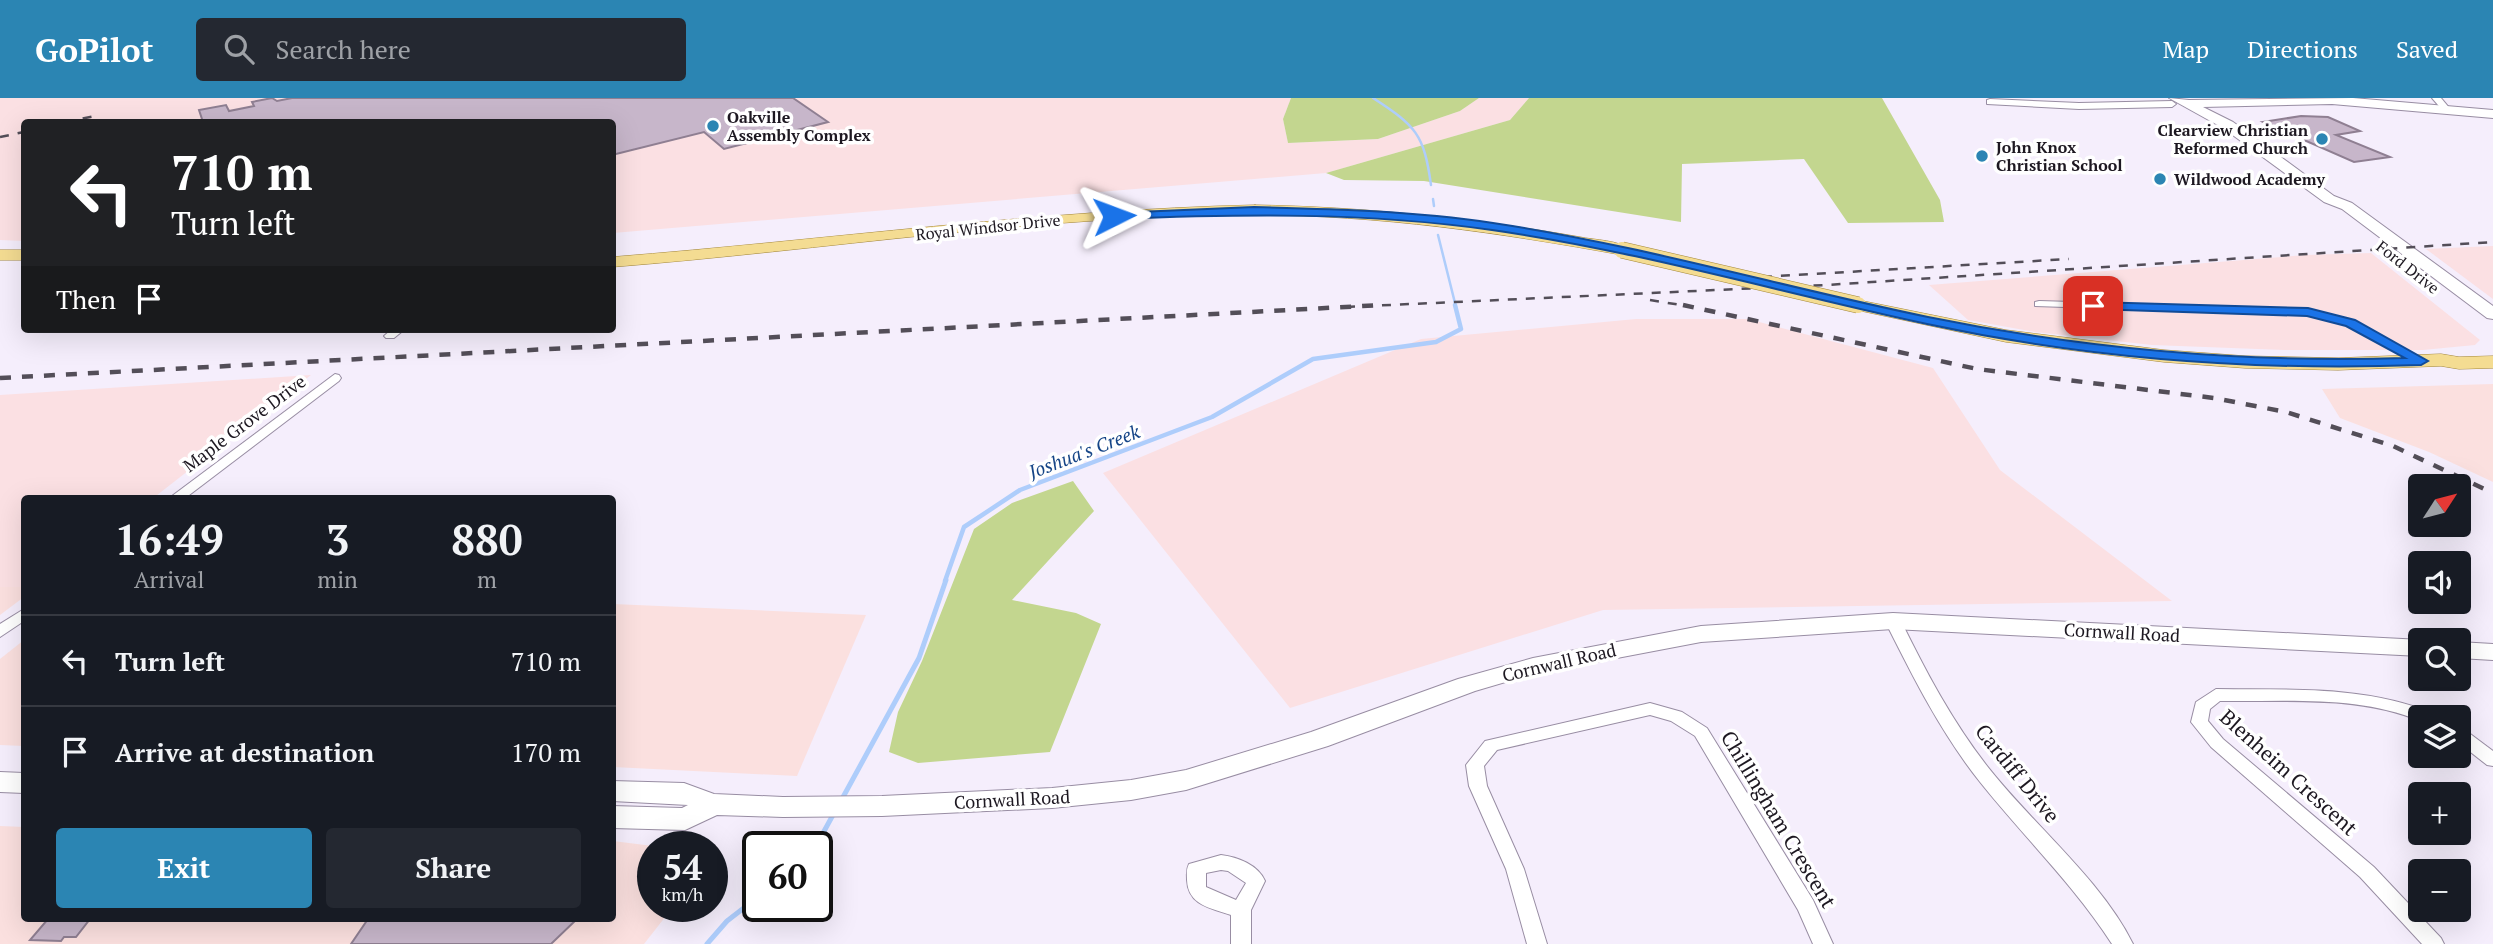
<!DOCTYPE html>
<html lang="en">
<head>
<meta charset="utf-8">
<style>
  body { margin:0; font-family:"PT Serif",serif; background:#242831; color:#f1f3f6; height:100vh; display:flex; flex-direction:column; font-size:26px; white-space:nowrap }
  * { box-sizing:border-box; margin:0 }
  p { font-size:23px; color:#9ea1a6 }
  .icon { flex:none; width:38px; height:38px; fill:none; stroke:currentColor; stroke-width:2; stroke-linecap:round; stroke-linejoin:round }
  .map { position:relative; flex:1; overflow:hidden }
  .panel { position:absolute; left:21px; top:397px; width:595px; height:427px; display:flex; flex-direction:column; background:#171b24; border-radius:7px; box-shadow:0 7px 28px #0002 }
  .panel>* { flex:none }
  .top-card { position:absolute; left:21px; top:21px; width:595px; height:214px; border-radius:7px; box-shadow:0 7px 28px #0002; background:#202124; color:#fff; overflow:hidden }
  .needle { width:46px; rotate:54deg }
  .tools { position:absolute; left:2408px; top:376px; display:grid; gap:14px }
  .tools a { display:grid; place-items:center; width:63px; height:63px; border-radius:7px; background:#171b24; box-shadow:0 7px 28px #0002; font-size:35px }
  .speed { position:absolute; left:637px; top:733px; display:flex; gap:14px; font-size:35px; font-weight:700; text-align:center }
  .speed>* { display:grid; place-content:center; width:91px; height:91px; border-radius:50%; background:#171b24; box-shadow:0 7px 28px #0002; line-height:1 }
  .speed small { font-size:18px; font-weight:400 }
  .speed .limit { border:4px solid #111; border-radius:10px; background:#fff; color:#111 }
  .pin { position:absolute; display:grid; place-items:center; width:60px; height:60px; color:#fff; margin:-30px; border-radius:14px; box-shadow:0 4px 10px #0006 }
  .me { position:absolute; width:77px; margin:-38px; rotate:87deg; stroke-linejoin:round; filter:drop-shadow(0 0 5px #0008) }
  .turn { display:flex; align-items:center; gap:24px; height:147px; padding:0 35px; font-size:32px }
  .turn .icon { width:91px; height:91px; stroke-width:2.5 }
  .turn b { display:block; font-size:49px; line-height:60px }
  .then { display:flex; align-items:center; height:66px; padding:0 35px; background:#0003; gap:14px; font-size:26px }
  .eta { display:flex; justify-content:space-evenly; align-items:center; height:119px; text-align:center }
  .eta b { font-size:42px; font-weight:700; line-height:49px }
  .button { display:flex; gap:14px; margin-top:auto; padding:14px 35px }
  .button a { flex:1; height:80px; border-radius:7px; background:#2b85b3; color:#fff; font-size:28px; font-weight:700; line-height:80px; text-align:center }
  .button a+a { background:#242831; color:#f1f3f6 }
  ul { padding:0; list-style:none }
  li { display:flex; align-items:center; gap:21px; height:91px; padding:0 35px; border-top:2px solid #363941 }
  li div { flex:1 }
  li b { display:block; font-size:26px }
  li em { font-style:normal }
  header { display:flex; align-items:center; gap:42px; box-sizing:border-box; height:98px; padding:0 35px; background:#2b85b3; color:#fff }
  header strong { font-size:33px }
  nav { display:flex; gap:38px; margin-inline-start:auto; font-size:24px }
  .search { width:490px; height:63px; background:#242831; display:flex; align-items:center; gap:18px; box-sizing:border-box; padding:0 24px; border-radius:7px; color:#9ea1a6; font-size:26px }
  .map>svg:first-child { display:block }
  .commercial { fill:#fbe0df }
  .industrial { fill:#fbe0e3 }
  .green { fill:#c3d68f }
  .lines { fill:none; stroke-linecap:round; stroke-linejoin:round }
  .stream-far2 { stroke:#aecdfb; stroke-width:2.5 }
  .stream-far1 { stroke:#aecdfb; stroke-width:4.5 }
  .stream { stroke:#aecdfb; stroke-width:5 }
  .building { fill:#c7b6ca; stroke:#8f7f92; stroke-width:2 }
  .street-casing { stroke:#988da3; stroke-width:2 }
  .secondary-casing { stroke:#988da3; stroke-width:2 }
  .primary-casing { stroke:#a4883b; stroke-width:1 }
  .street { fill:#fff; fill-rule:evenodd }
  .secondary { fill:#fff; fill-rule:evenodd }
  .primary { fill:#f4dc92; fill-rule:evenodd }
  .rail-far1 { stroke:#534e58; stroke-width:2.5; stroke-dasharray:9 9; stroke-linecap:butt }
  .rail { stroke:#534e58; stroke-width:4.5; stroke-dasharray:11 11; stroke-linecap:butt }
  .primary-bridge-casing { stroke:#a4883b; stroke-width:17; stroke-linecap:butt }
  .primary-bridge { stroke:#f4dc92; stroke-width:16 }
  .route { fill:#1a73e8; stroke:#114b97; stroke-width:2 }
  .poi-dot { fill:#2b85b3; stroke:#fff; stroke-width:2.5 }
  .labels { text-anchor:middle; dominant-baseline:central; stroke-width:7; stroke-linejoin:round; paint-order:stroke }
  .far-poi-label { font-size:16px; font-weight:bold; fill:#1d1821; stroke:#fff; text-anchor:start }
  .far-street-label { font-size:16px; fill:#1d1821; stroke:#fff }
  .street-label { font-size:18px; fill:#1d1821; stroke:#fff }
  .water-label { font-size:19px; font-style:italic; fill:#164587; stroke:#fff }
  .near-street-label { font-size:21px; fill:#1d1821; stroke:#fff }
</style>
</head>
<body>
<header>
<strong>GoPilot</strong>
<div class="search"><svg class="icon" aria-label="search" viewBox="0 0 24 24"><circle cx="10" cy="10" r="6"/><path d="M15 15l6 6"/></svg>Search here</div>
<nav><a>Map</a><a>Directions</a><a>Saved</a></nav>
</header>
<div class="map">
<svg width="2493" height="846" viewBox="0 0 2493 846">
  <rect width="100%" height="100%" fill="#f5eefc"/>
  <g class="commercial">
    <polygon points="2493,286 2493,384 2429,354 2340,320 2322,291"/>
    <polygon points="0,489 24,489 24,499 0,517"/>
    <polygon points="613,506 866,517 797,678 613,669"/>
    <polygon points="24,542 24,648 0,647 0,561"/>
    <polygon points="0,728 24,729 24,821 612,821 613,743 661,749 653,749 653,808 673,809 644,846 0,846"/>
  </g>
  <g class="industrial">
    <polygon points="0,0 1291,0 1283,21 1288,45 1378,41 1460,13 1479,0 1529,0 1510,22 1326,75 613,135 612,24 24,24 24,143 0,142"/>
    <polygon points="2493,148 2493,201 2426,151"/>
    <polygon points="2371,155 2480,242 2475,247 2423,252 2284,252 2152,247 2035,234 1968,222 1929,187 2306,157"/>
    <polygon points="1636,221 1748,221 1933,270 2000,372 2172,503 1603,512 1290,610 1103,375 1421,241"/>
    <polygon points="311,277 152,401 24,401 24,489 0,489 0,297"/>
  </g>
  <g class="green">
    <polygon points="1291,0 1479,0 1460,13 1378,41 1288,45 1283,21"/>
    <polygon points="1529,0 1882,0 1940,102 1944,124 1848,125 1804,61 1682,66 1681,124 1424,83 1344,82 1326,75 1510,22"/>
    <polygon points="1073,383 1094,413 1012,502 1076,515 1101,526 1050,654 918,665 889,654 898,614 922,563 974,431 1012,405"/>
  </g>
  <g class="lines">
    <g class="stream-far2">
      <path d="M 1373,0 C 1416,28 1424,36 1431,87"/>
      <polyline points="1433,101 1434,108"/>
      <polyline points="1438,137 1456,209"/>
    </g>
    <polyline class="stream-far1" points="945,483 964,429 1020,392 1212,319 1313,261 1436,244 1461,231 1455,207"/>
    <g class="stream">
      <polyline points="842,701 919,560 946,482"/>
      <polyline points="811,749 822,737 834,715"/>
      <polyline points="707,846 727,823 758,799"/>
    </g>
  </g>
  <g class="building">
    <polygon points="272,0 277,3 292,0 793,0 828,24 724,51 704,34 612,57 612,24 203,24 199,12 226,7 229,13 254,8 252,4"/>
    <polygon points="2301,18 2328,19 2360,33 2336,37 2390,59 2354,64 2263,24"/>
    <polygon points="48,821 90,821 76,839 64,839 61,843 30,842"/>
    <polygon points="368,821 577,821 551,846 351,846"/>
  </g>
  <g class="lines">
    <defs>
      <g id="street">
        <polygon points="2432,0 2441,0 2451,12 2444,14"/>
        <polygon points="1990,1 2079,5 2172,3 2176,6 2172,9 2079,11 1987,6 1987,2"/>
        <polygon points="2039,203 2307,211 2355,223 2427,263 2421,267 2417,266 2347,227 2307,217 2035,208 2035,204"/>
        <polygon points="392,231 405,231 394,240 386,240 384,238"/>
        <polygon points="335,276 339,277 341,280 339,283 184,401 168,401"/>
        <polygon points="24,511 24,523 0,539 0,526"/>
        <path d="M 1893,518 L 1898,519 L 1901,523 C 1927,576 1954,627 1991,673 C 2035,728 2102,783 2133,846 L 2112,846 C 2074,787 2024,739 1980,684 C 1941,635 1913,579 1885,523 L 1888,519 Z"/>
        <path d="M 2216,591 C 2290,592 2365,587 2435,616 L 2437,620 L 2420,620 L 2420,623 C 2358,597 2286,604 2220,603 L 2210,611 L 2208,623 L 2223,641 L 2374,769 L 2441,840 L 2444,846 L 2422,846 L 2360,779 L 2211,649 L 2191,624 L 2196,604 Z"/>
        <polygon points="1650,605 1682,614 1707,630 1813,802 1833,846 1813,846 1798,812 1695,638 1671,623 1650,617 1497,652 1484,668 1487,688 1524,771 1547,846 1527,846 1506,771 1469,688 1466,667 1485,643"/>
        <polygon points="2459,630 2465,632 2493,653 2493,668 2487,667 2459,645"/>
        <path d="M 1221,757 C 1238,759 1258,767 1265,783 L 1251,812 L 1251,846 L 1231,846 L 1231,817 C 1210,810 1188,807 1187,782 C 1187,775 1186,772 1189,766 ZM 1221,772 L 1228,773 L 1246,785 L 1236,802 L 1206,789 L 1206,775 Z"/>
      </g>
      <g id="secondary">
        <polygon points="2169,0 2189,2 2353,0 2493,12 2493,20 2332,6 2203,9 2233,24 2334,98 2352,105 2493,208 2493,221 2487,220 2342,111 2324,104 2223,30"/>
        <polygon points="1893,515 2422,542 2420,558 1893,531 1701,544 1533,576 1475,593 1328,648 1186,692 1131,702 1052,710 882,718 783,719 717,717 685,732 612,730 612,708 682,710 688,707 612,703 612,683 684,685 714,696 783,699 882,698 1052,690 1131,682 1186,672 1311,634 1458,581 1533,560 1701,528"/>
        <polygon points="2459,544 2493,546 2493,562 2459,560"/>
        <polygon points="0,674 24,675 24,695 0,694"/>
      </g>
      <g id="primary">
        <path d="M 1255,107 C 1364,109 1472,120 1580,139 C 1593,142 1621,142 1630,152 L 1622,157 C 1501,135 1378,117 1255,117 C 1040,117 826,152 612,169 L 612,159 C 827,142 1040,112 1255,107 Z"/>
        <rect x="0" y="152" width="24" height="10"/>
        <polygon points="1858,202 2006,232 2164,252 2245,258 2338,260 2441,256 2459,259 2493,258 2493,270 2459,271 2441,268 2338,272 2245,270 2164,264 2006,244 1852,211 1849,207 1852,203"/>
      </g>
    </defs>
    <use href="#street" class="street-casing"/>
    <use href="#secondary" class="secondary-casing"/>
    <use href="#primary" class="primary-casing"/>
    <use href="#street" class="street"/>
    <use href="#secondary" class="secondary"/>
    <use href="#primary" class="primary"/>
    <g class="rail-far1">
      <polyline points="65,24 100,17"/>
      <polyline points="0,39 24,34"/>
      <polyline points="1727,181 2069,161"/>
      <polyline points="1650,202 1693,209"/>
      <polyline points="1346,209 1826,187 2493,144"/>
    </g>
    <g class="rail">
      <polyline points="1683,207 1977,271 2214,300 2286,314 2393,348 2493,395"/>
      <polyline points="0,280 1383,207"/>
    </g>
    <defs>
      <polyline id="primary-bridge" points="1622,152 1858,207"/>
    </defs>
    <use href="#primary-bridge" class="primary-bridge-casing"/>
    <use href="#primary-bridge" class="primary-bridge"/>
  </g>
  <path class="route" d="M 1254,109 C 1334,111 1414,113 1493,125 C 1640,147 1783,189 1928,219 C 2085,251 2245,265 2405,260 L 2346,228 L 2307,218 L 2093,211 L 2086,208 L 2093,204 L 2308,210 L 2355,222 L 2428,263 L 2421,267 C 2256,273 2089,261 1927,226 C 1782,195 1639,153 1492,132 C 1365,114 1242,116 1114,121 L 1109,118 L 1114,115 Z"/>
  <g class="poi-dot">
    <circle cx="713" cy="28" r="7"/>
    <circle cx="2322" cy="41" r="7"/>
    <circle cx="1982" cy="58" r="7"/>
    <circle cx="2160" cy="81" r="7"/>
  </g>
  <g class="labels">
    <g class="far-poi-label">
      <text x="727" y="19">Oakville<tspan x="727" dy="18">Assembly Complex</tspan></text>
      <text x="2308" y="32" text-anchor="end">Clearview Christian<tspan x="2308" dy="18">Reformed Church</tspan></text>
      <text x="1996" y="49">John Knox<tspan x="1996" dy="18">Christian School</tspan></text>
      <text x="2174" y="81">Wildwood Academy</text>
    </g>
    <g class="far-street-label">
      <text transform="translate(988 129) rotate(-6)">Royal Windsor Drive</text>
      <text transform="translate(2408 169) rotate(38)">Ford Drive</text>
    </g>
    <g class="street-label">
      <text transform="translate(244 325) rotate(-37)">Maple Grove Drive</text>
      <text transform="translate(2122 534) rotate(3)">Cornwall Road</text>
      <text transform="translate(1559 564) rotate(-13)">Cornwall Road</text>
      <text transform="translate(1012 701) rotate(-3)">Cornwall Road</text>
    </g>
    <g class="water-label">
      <text transform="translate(1084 353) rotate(-21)">Joshua's Creek</text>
    </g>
    <g class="near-street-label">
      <text transform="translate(2289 674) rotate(42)">Blenheim Crescent</text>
      <text transform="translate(2018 675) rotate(51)">Cardiff Drive</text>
      <text transform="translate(1779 721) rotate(59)">Chillingham Crescent</text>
    </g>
  </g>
</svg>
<div class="tools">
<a><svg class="needle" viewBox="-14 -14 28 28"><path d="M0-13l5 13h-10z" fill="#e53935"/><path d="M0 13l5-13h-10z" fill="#9ea1a6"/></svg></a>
<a><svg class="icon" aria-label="sound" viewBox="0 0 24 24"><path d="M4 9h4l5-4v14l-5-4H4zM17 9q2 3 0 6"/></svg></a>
<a><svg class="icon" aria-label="search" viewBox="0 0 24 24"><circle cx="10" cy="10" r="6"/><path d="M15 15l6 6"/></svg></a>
<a><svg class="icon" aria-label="layers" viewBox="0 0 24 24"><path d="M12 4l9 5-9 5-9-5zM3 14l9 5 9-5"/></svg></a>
<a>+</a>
<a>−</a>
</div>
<div class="speed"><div>54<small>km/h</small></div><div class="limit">60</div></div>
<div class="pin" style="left:2093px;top:208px;background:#d93025"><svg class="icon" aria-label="arrive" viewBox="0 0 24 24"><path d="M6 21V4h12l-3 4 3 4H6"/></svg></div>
<svg class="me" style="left:1114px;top:118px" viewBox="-20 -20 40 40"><path d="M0-17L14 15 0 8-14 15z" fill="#1a73e8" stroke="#fff" stroke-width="4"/></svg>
<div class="top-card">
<div class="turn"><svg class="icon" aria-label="left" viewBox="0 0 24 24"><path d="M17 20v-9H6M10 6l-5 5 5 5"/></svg><div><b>710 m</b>Turn left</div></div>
<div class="then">Then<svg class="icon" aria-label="arrive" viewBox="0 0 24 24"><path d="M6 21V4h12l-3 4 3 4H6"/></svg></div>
</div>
<section class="panel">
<div class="eta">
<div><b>16:49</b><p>Arrival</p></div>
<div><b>3</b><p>min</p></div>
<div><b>880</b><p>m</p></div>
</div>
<ul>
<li><svg class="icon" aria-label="left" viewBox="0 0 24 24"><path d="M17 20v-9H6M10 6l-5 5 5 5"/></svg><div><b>Turn left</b></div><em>710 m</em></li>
<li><svg class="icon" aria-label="arrive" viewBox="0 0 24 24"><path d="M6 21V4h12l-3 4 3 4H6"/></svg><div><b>Arrive at destination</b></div><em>170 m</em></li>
</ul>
<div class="button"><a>Exit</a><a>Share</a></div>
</section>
</div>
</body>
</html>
